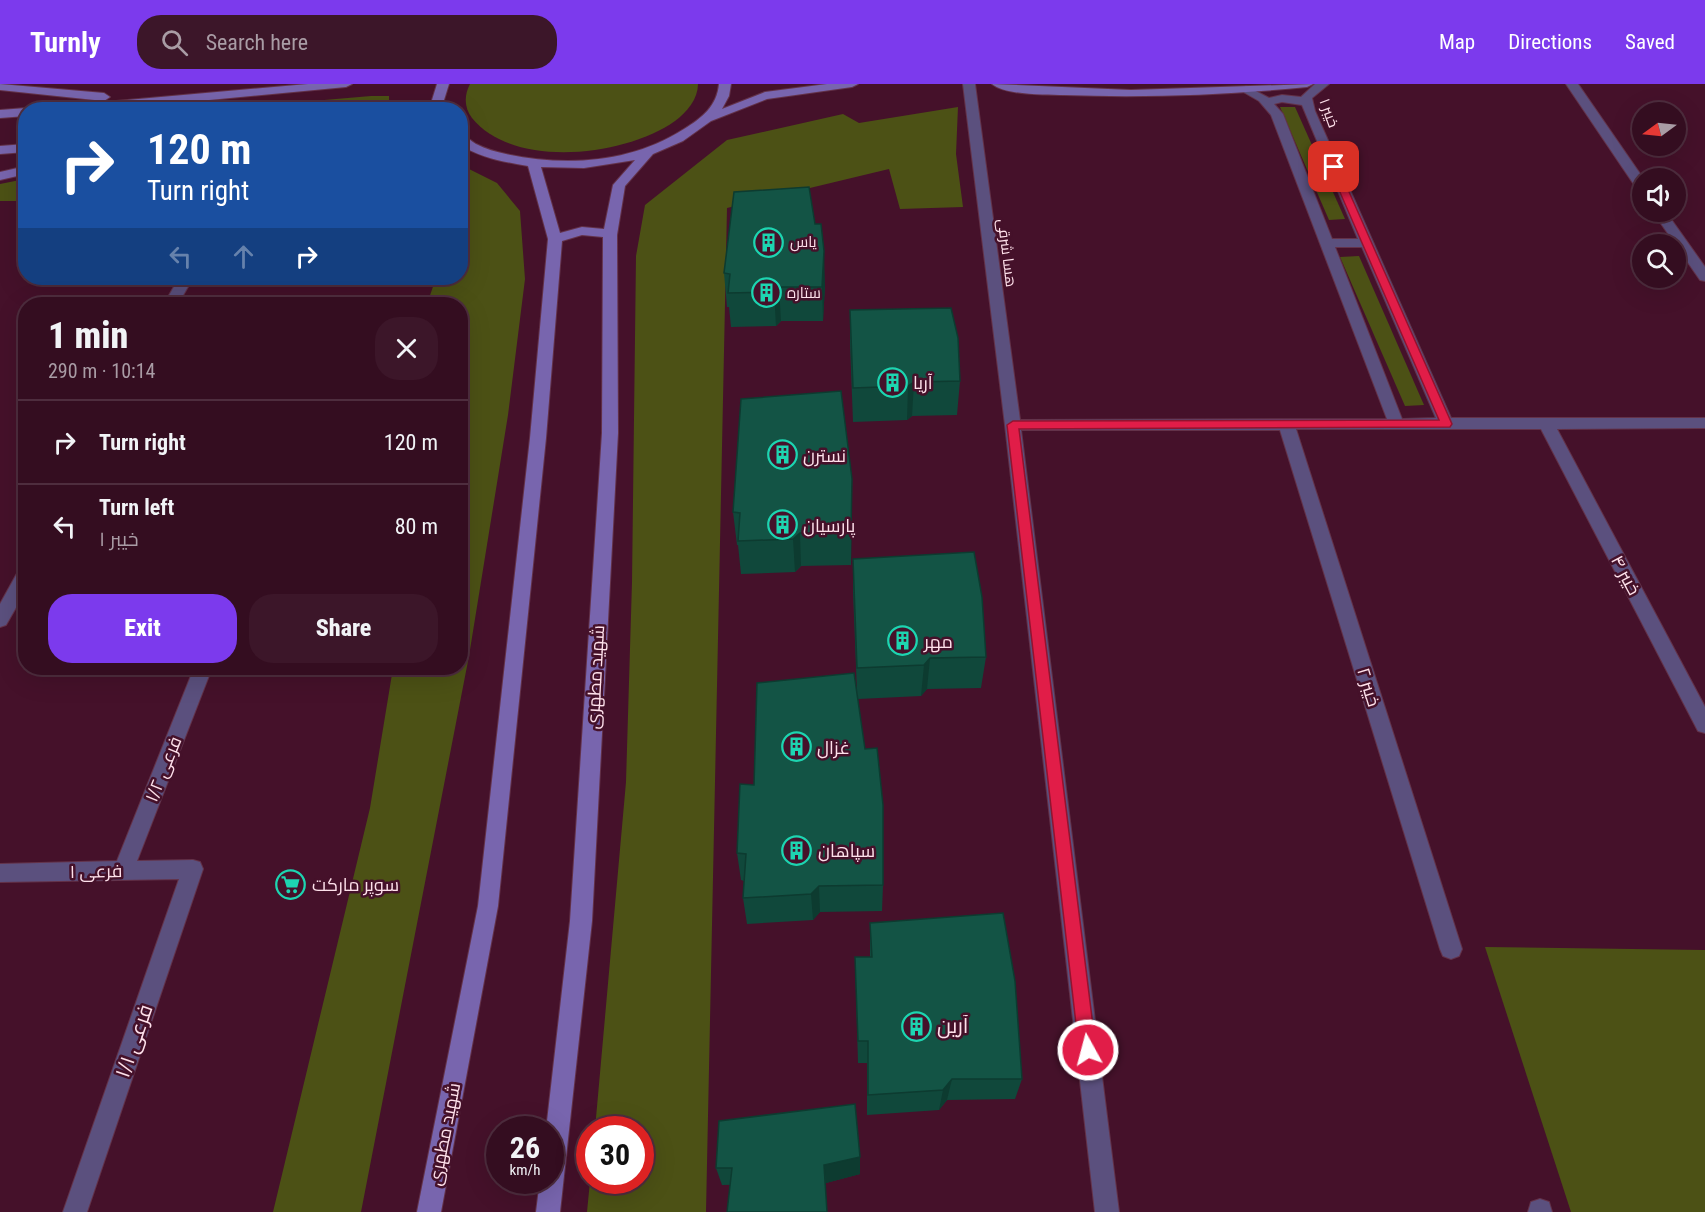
<!DOCTYPE html>
<html lang="en">
<head>
<meta charset="utf-8">
<style>
  body { margin:0; font-family:"Roboto Condensed",Cairo,sans-serif; background:#3c1629; color:#f1f3f6; height:100vh; display:flex; flex-direction:column; font-size:22px; white-space:nowrap }
  * { box-sizing:border-box; margin:0 }
  p { font-size:20px; color:#a99ca5 }
  .icon { flex:none; width:33px; height:33px; fill:none; stroke:currentColor; stroke-width:2; stroke-linecap:round; stroke-linejoin:round }
  .map { position:relative; flex:1; overflow:hidden }
  .panel { position:absolute; left:18px; top:213px; width:450px; height:378px; display:flex; flex-direction:column; background:#340d20; border-radius:24px; box-shadow:0 6px 24px #0002,0 0 0 2px #4e2d3e }
  .panel>* { flex:none }
  .top-card { position:absolute; left:18px; top:18px; width:450px; height:183px; border-radius:24px; box-shadow:0 6px 24px #0002,0 0 0 2px #4e2d3e; background:#1a4fa0; color:#fff; overflow:hidden }
  .needle { width:39px; rotate:255deg }
  .fabs { position:absolute; left:1632px; top:18px; display:grid; gap:12px }
  .fabs a { display:grid; place-items:center; width:54px; height:54px; border-radius:50%; background:#340d20; box-shadow:0 6px 24px #0002,0 0 0 2px #4e2d3e; font-size:30px }
  .speed { position:absolute; left:486px; top:1032px; display:flex; gap:12px; font-size:30px; font-weight:700; text-align:center }
  .speed>* { display:grid; place-content:center; width:78px; height:78px; border-radius:50%; background:#340d20; box-shadow:0 6px 24px #0002,0 0 0 2px #4e2d3e; line-height:1 }
  .speed small { font-size:15px; font-weight:400 }
  .speed .limit { border:9px solid #d22; background:#fff; color:#111 }
  .pin { position:absolute; display:grid; place-items:center; width:51px; height:51px; color:#fff; margin:-26px; border-radius:12px; box-shadow:0 3px 9px #0006 }
  .me { position:absolute; width:66px; margin:-33px; rotate:353deg; stroke-linejoin:round; filter:drop-shadow(0 0 4px #0008) }
  .turn { display:flex; align-items:center; gap:21px; height:126px; padding:0 30px; font-size:27px }
  .turn .icon { width:78px; height:78px; stroke-width:2.5 }
  .turn b { display:block; font-size:42px; line-height:51px }
  .lanes { display:flex; align-items:center; height:57px; padding:0 30px; background:#0003; justify-content:center; gap:30px; direction:ltr }
  .lanes .off { opacity:.35 }
  .round { display:grid; place-items:center; flex:none; width:63px; height:63px; border-radius:24px; background:#3c1629 }
  .overview { display:flex; align-items:center; justify-content:space-between; height:102px; padding:0 30px }
  h1 { font-size:36px; font-weight:800; line-height:45px }
  .cta { display:flex; gap:12px; margin-top:auto; padding:12px 30px }
  .cta a { flex:1; height:69px; border-radius:24px; background:#7c3aed; color:#fff; font-size:24px; font-weight:800; line-height:69px; text-align:center }
  .cta a+a { background:#3c1629; color:#f1f3f6 }
  ul { padding:0; list-style:none }
  li { display:flex; align-items:center; gap:18px; height:84px; padding:0 30px; border-top:2px solid #4e2d3e }
  li div { flex:1 }
  li b { display:block; font-size:22px }
  li em { font-style:normal }
  header { display:flex; align-items:center; gap:36px; box-sizing:border-box; height:84px; padding:0 30px; background:#7c3aed; color:#fff }
  header strong { font-size:28px }
  nav { display:flex; gap:33px; margin-inline-start:auto; font-size:21px }
  .search { width:420px; height:54px; background:#3c1629; display:flex; align-items:center; gap:15px; box-sizing:border-box; padding:0 21px; border-radius:24px; color:#a99ca5; font-size:22px }
  .map>svg:first-child { display:block }
  .green { fill:#4c5115 }
  .lines { fill:none; stroke-linecap:round; stroke-linejoin:round }
  .street-casing { stroke:#633249; stroke-width:2 }
  .secondary-casing { stroke:#633249; stroke-width:2 }
  .street { fill:#5b507e; fill-rule:evenodd }
  .secondary { fill:#7865ae; fill-rule:evenodd }
  .wall { fill:#10483b }
  .shaded-wall { fill:#0d3b30 }
  .building { fill:#135445; stroke:#0d3b30; stroke-width:1.5 }
  .route { fill:#e11d48; stroke:#92132f; stroke-width:1.5 }
  .labels { text-anchor:middle; dominant-baseline:central; stroke-width:5; stroke-linejoin:round; paint-order:stroke }
  .far-street-label { font-size:15px; fill:#fee1eb; stroke:#45112a }
  .far-poi-label { font-size:15px; fill:#fee1eb; stroke:#45112a; text-anchor:start }
  .poi-label { font-size:18px; fill:#fee1eb; stroke:#45112a; text-anchor:start }
  .street-label { font-size:18px; fill:#fee1eb; stroke:#45112a }
  .near-poi-label { font-size:21px; fill:#fee1eb; stroke:#45112a; text-anchor:start }
  .near-street-label { font-size:21px; fill:#fee1eb; stroke:#45112a }
</style>
</head>
<body>
<header>
<strong>Turnly</strong>
<div class="search"><svg class="icon" aria-label="search" viewBox="0 0 24 24"><circle cx="10" cy="10" r="6"/><path d="M15 15l6 6"/></svg>Search here</div>
<nav><a>Map</a><a>Directions</a><a>Saved</a></nav>
</header>
<div class="map">
<svg width="1705" height="1128" viewBox="0 0 1705 1128">
  <rect width="100%" height="100%" fill="#45112a"/>
  <g class="green">
    <path d="M 470,0 L 698,0 C 698,15 687,28 675,37 C 626,72 514,86 472,34 C 464,24 464,11 470,0 Z"/>
    <polygon points="371,12 389,12 389,21 378,26 219,25"/>
    <polygon points="958,23 956,70 963,123 900,125 889,85 727,124 706,1128 587,1128 590,1097 640,1096 640,1046 595,1045 626,698 632,498 636,172 645,121 727,56 843,30 859,39"/>
    <polygon points="1280,23 1295,23 1345,135 1329,136"/>
    <polygon points="461,81 497,99 520,127 525,195 508,331 469,572 361,1128 273,1128 370,724 393,584 460,584 460,220 427,220 436,194 460,194"/>
    <polygon points="25,95 25,117 0,117 0,100"/>
    <polygon points="1359,172 1424,321 1405,322 1340,173"/>
    <polygon points="1485,863 1705,866 1705,1128 1571,1128"/>
  </g>
  <g class="lines">
    <defs>
      <g id="street">
        <path d="M 963,0 L 975,0 L 1020,336 L 1387,335 L 1271,31 L 1259,17 L 1240,6 L 1246,2 L 1269,14 L 1282,11 L 1301,13 L 1315,0 L 1329,0 L 1312,14 L 1315,27 L 1451,334 L 1705,334 L 1705,344 L 1557,345 L 1705,623 L 1705,649 L 1698,647 L 1541,345 L 1296,345 L 1462,865 L 1459,872 L 1451,875 L 1443,872 L 1440,865 L 1280,346 L 1021,346 L 1119,1128 L 1095,1128 L 1005,341 ZM 1282,18 L 1302,21 L 1358,155 L 1332,155 L 1283,30 L 1274,20 ZM 1335,163 L 1362,163 L 1436,334 L 1402,335 Z"/>
        <polygon points="1566,0 1578,0 1643,94 1642,106 1637,105"/>
        <polygon points="1653,128 1666,128 1705,183 1705,197 1700,196"/>
        <polygon points="179,194 193,194 178,220 164,220"/>
        <polygon points="26,483 26,506 6,541 0,543 0,520 20,484"/>
        <polygon points="194,584 212,584 137,777 193,776 200,778 203,785 87,1128 63,1128 179,795 0,798 0,780 117,777"/>
        <polygon points="1540,1115 1549,1118 1552,1128 1528,1128 1531,1118"/>
      </g>
      <g id="secondary">
        <polygon points="0,0 104,9 110,13 104,17 0,6"/>
        <polygon points="308,0 352,0 346,3 105,26 54,26 60,22"/>
        <polygon points="437,0 449,0 444,16 447,26 435,26 432,16"/>
        <path d="M 719,0 L 731,0 L 729,12 L 722,25 L 765,8 L 827,0 L 858,0 L 852,3 L 767,15 L 711,37 L 683,57 L 653,70 L 625,102 L 617,151 L 618,349 L 592,837 L 560,1128 L 536,1128 L 540,1096 L 550,1096 L 550,1046 L 546,1046 L 570,837 L 602,349 L 603,153 L 582,151 L 562,157 L 546,354 L 498,822 L 441,1128 L 417,1128 L 478,822 L 530,354 L 548,155 L 528,82 C 505,78 481,74 460,61 L 460,50 C 466,52 471,57 476,60 C 486,65 496,68 506,70 C 566,83 631,79 684,45 C 702,34 717,22 719,0 ZM 635,76 L 613,101 L 604,145 L 582,143 L 560,149 L 541,83 L 584,84 Z"/>
        <path d="M 992,0 L 1131,6 L 1313,0 L 1307,3 C 1226,11 1145,14 1064,11 C 1046,11 1005,11 992,0 Z"/>
        <polygon points="26,24 30,26 26,26 26,32 0,34 0,26"/>
        <polygon points="26,60 26,68 0,70 0,62"/>
        <polygon points="26,82 26,90 0,96 0,88"/>
      </g>
    </defs>
    <use href="#street" class="street-casing"/>
    <use href="#secondary" class="secondary-casing"/>
    <use href="#street" class="street"/>
    <use href="#secondary" class="secondary"/>
  </g>
  <g class="wall">
    <polygon points="724,189 825,201 823,237 781,237 776,242 731,243 729,223 727,223"/>
    <polygon points="850,226 960,297 957,331 912,332 907,336 853,338 850,260"/>
    <polygon points="852,395 851,481 801,482 795,488 741,490 738,461 737,461 733,428"/>
    <polygon points="853,475 986,573 981,604 927,605 921,612 858,615 883,801 882,827 820,828 813,836 747,840 743,814 744,797 741,796 737,769 754,701 857,608 853,508"/>
    <polygon points="870,839 1022,995 1015,1015 947,1016 939,1026 867,1031 867,979 858,979 855,873 870,873"/>
    <polygon points="860,1073 860,1090 826,1099 722,1101 716,1084"/>
  </g>
  <g class="shaded-wall">
    <polygon points="824,167 825,201 823,237 822,203"/>
    <polygon points="779,203 781,237 776,242 774,208"/>
    <polygon points="914,298 912,332 907,336 908,302"/>
    <polygon points="852,395 852,428 851,481 851,448"/>
    <polygon points="800,449 801,482 795,488 793,455"/>
    <polygon points="930,574 927,605 921,612 924,581"/>
    <polygon points="819,802 820,828 813,836 811,810"/>
    <polygon points="952,995 947,1016 939,1026 943,1006"/>
    <polygon points="860,1073 860,1090 826,1099 824,1081"/>
  </g>
  <g class="building">
    <polygon points="809,103 815,140 821,140 824,167 822,203 779,203 774,208 728,209 730,190 724,189 734,108"/>
    <polygon points="951,224 958,254 960,297 914,298 908,302 853,304 850,226"/>
    <polygon points="841,307 852,395 851,448 800,449 793,455 738,457 740,429 733,428 741,315"/>
    <polygon points="974,468 982,513 986,573 930,574 924,581 857,584 853,475"/>
    <polygon points="854,589 865,665 877,664 883,721 883,801 819,802 811,810 743,814 746,770 737,769 740,700 754,701 757,599"/>
    <polygon points="1003,829 1015,897 1022,995 952,995 943,1006 868,1011 868,957 858,957 855,873 872,873 870,839"/>
    <polygon points="855,1020 860,1073 824,1081 827,1128 727,1128 732,1084 716,1084 719,1037"/>
  </g>
  <polygon class="route" points="1330,81 1338,83 1452,340 1450,343 1019,345 1096,966 1094,972 1088,975 1081,972 1079,966 1007,341 1013,337 1439,336 1329,83"/>
  <defs>
    <symbol id="building-ring" viewBox="-11 -11 22 22"><circle r="9.5" fill="#45112a" stroke="#1dd5b1" stroke-width="1.5"/><path d="M-4-6H4V6H1V3H-1V6H-4ZM-2.5-4.3h1.7v1.8h-1.7ZM.8-4.3h1.7v1.8H.8ZM-2.5-1h1.7V.8h-1.7ZM.8-1h1.7V.8H.8Z" fill="#1dd5b1"/></symbol>
    <symbol id="supermarket-ring" viewBox="-11 -11 22 22"><circle r="9.5" fill="#45112a" stroke="#1dd5b1" stroke-width="1.5"/><path d="M-6-5.5h2.5l.6 2H6L4.5 2H-2.5L-4.4-4H-6ZM-1.5 3.2a1.3 1.3 0 1 0 .1 0ZM3 3.2a1.3 1.3 0 1 0 .1 0Z" fill="#1dd5b1"/></symbol>
  </defs>
  <g fill-rule="evenodd">
    <use href="#building-ring" x="752" y="142" width="33" height="33"/>
    <use href="#building-ring" x="750" y="192" width="33" height="33"/>
    <use href="#building-ring" x="876" y="282" width="33" height="33"/>
    <use href="#building-ring" x="766" y="354" width="33" height="33"/>
    <use href="#building-ring" x="766" y="424" width="33" height="33"/>
    <use href="#building-ring" x="886" y="540" width="33" height="33"/>
    <use href="#building-ring" x="780" y="646" width="33" height="33"/>
    <use href="#building-ring" x="780" y="750" width="33" height="33"/>
    <use href="#supermarket-ring" x="274" y="784" width="33" height="33"/>
    <use href="#building-ring" x="900" y="926" width="33" height="33"/>
  </g>
  <g class="labels">
    <g class="far-street-label">
      <text transform="translate(1329 29) rotate(70)">خیبر ۱</text>
      <text transform="translate(1007 169) rotate(83)">هسا شرقی</text>
    </g>
    <g class="far-poi-label">
      <text x="790" y="158">یاس</text>
      <text x="787" y="209">ستاره</text>
    </g>
    <g class="poi-label">
      <text x="913" y="298">آریا</text>
      <text x="803" y="371">نسترن</text>
      <text x="803" y="441">پارسیان</text>
      <text x="924" y="557">مهر</text>
      <text x="817" y="663">غزال</text>
      <text x="818" y="766">سپاهان</text>
      <text x="312" y="800">سوپر مارکت</text>
    </g>
    <g class="street-label">
      <text transform="translate(1626 491) rotate(62)">خیبر ۴</text>
      <text transform="translate(595 593) rotate(-87)">شهید مطهری</text>
      <text transform="translate(1369 603) rotate(73)">خیبر ۲</text>
      <text transform="translate(163 685) rotate(-68)">فرعی ۱/۲</text>
      <text transform="translate(96 787) rotate(-1)">فرعی ۱</text>
      <text transform="translate(444 1050) rotate(-79)">شهید مطهری</text>
    </g>
    <g class="near-poi-label">
      <text x="937" y="942">آرین</text>
    </g>
    <g class="near-street-label">
      <text transform="translate(134 957) rotate(-71)">فرعی ۱/۱</text>
    </g>
  </g>
</svg>
<div class="fabs">
<a><svg class="needle" viewBox="-14 -14 28 28"><path d="M0-13l5 13h-10z" fill="#e53935"/><path d="M0 13l5-13h-10z" fill="#a99ca5"/></svg></a>
<a><svg class="icon" aria-label="sound" viewBox="0 0 24 24"><path d="M4 9h4l5-4v14l-5-4H4zM17 9q2 3 0 6"/></svg></a>
<a><svg class="icon" aria-label="search" viewBox="0 0 24 24"><circle cx="10" cy="10" r="6"/><path d="M15 15l6 6"/></svg></a>
</div>
<div class="speed"><div>26<small>km/h</small></div><div class="limit">30</div></div>
<div class="pin" style="left:1334px;top:83px;background:#d93025"><svg class="icon" aria-label="arrive" viewBox="0 0 24 24"><path d="M6 21V4h12l-3 4 3 4H6"/></svg></div>
<svg class="me" style="left:1088px;top:966px" viewBox="-20 -20 40 40"><circle r="17" fill="#e11d48" stroke="#fff" stroke-width="3"/><path d="M0-11L8 9 0 5-8 9z" fill="#fff"/></svg>
<div class="top-card">
<div class="turn"><svg class="icon" aria-label="right" viewBox="0 0 24 24"><path d="M7 20v-9h11M14 6l5 5-5 5"/></svg><div><b>120 m</b>Turn right</div></div>
<div class="lanes"><svg class="icon off" aria-label="left" viewBox="0 0 24 24"><path d="M17 20v-9H6M10 6l-5 5 5 5"/></svg><svg class="icon off" aria-label="ahead" viewBox="0 0 24 24"><path d="M12 20V5M6 11l6-6 6 6"/></svg><svg class="icon" aria-label="right" viewBox="0 0 24 24"><path d="M7 20v-9h11M14 6l5 5-5 5"/></svg></div>
</div>
<section class="panel">
<div class="overview"><div><h1>1 min</h1><p>290 m · 10:14</p></div><a class="round"><svg class="icon" aria-label="close" viewBox="0 0 24 24"><path d="M6 6l12 12M18 6L6 18"/></svg></a></div>
<ul>
<li><svg class="icon" aria-label="right" viewBox="0 0 24 24"><path d="M7 20v-9h11M14 6l5 5-5 5"/></svg><div><b>Turn right</b></div><em>120 m</em></li>
<li><svg class="icon" aria-label="left" viewBox="0 0 24 24"><path d="M17 20v-9H6M10 6l-5 5 5 5"/></svg><div><b>Turn left</b><p>خیبر ۱</p></div><em>80 m</em></li>
</ul>
<div class="cta"><a>Exit</a><a>Share</a></div>
</section>
</div>
</body>
</html>
